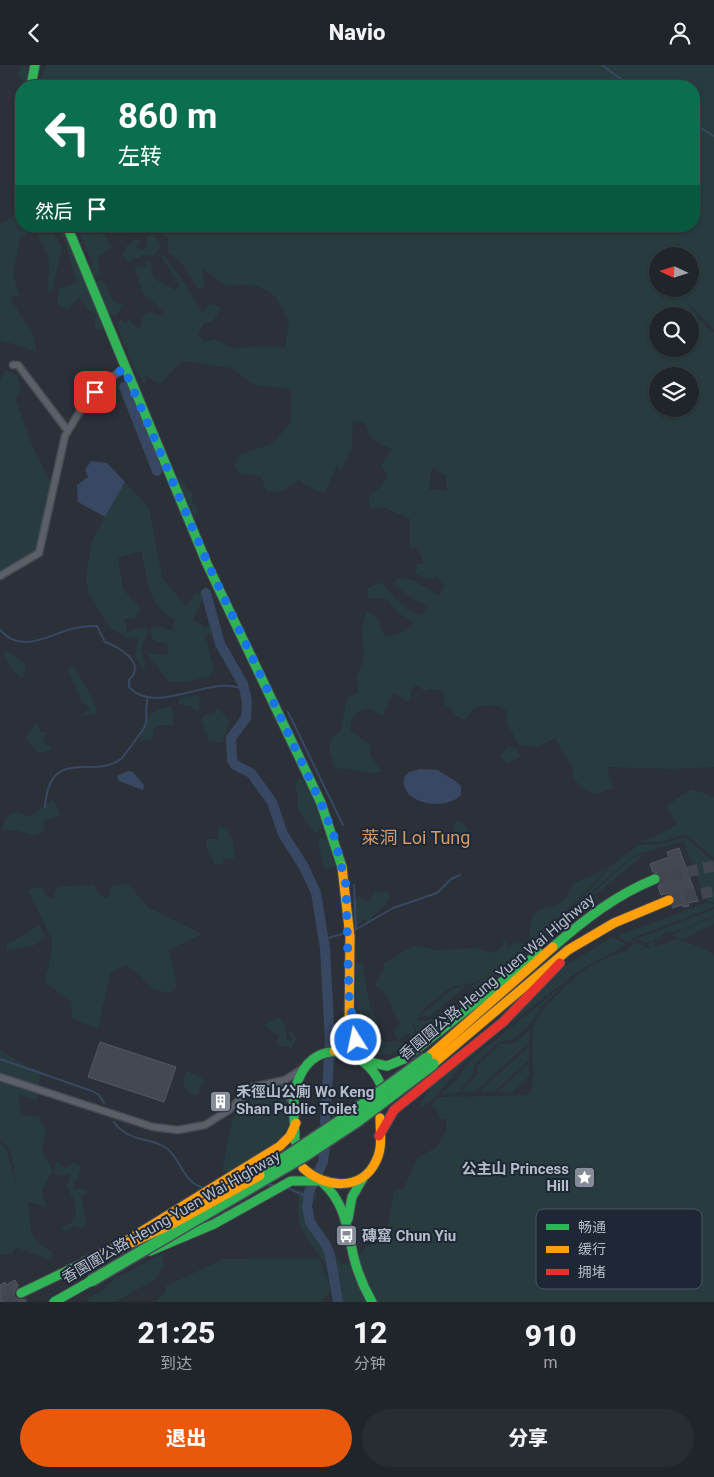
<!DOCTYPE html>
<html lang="zh">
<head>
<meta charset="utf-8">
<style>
  body { margin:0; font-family:Roboto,"Noto Sans SC",sans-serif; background:#282c33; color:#f1f3f6; height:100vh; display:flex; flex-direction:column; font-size:19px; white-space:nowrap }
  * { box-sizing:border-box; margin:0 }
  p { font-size:16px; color:#a2a4a9 }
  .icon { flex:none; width:28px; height:28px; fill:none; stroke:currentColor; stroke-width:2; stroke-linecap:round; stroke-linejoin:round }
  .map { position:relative; height:1237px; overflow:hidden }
  .drawer { display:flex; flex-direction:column; background:#20242b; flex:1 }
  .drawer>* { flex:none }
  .guide { position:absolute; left:15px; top:15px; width:685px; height:152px; border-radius:20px; box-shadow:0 1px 4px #0004,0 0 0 1px #3d4147; background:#0b6e4f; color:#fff; overflow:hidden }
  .needle { width:32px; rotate:274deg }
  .fabs { position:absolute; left:649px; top:182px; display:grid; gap:10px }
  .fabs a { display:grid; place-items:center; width:50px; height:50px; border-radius:50%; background:#20242b; box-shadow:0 1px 4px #0004,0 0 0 1px #3d4147; font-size:25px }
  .pin { position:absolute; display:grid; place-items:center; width:42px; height:42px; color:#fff; margin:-21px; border-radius:10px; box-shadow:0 2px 8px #0006 }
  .me { position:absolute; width:55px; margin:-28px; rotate:350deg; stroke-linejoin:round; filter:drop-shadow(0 0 4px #0008) }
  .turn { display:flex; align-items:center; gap:18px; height:105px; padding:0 20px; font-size:22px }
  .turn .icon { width:65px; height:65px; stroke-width:2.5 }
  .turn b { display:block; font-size:35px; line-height:42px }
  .then { display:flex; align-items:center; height:48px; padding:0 20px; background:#0003; gap:10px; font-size:19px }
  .eta { display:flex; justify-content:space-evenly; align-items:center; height:85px; text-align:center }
  .eta b { font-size:30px; font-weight:800; line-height:35px }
  .cta { display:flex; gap:10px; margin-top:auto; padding:10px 20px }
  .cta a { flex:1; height:58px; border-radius:30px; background:#ea580c; color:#fff; font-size:20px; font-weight:800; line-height:58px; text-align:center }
  .cta a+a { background:#282c33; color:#f1f3f6 }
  header { display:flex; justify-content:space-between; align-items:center; height:65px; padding:0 20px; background:#20242b; font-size:22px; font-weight:800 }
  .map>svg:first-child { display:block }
  .green { fill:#283b3f; fill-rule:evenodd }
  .water { fill:#384863 }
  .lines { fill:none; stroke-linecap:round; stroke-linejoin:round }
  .stream { stroke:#384863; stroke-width:2 }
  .river { stroke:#384863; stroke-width:10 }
  .building { fill:#444850; stroke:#535861 }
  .highway-tunnel { stroke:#40454f; stroke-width:11; stroke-dasharray:11 5.5; stroke-linecap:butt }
  .street-casing { stroke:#474b52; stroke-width:9 }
  .fast-casing { stroke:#474b52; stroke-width:11 }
  .slow-casing { stroke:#474b52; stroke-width:11 }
  .jam-casing { stroke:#474b52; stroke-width:11 }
  .street { stroke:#5b5f67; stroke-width:6 }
  .fast { stroke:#30b455; stroke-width:9 }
  .slow { stroke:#ff9f0a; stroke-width:9 }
  .jam { stroke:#e5322d; stroke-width:9 }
  .fast-bridge-casing { stroke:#484d55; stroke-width:14; stroke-linecap:butt }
  .slow-bridge-casing { stroke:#484d55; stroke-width:14; stroke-linecap:butt }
  .fast-bridge { stroke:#30b455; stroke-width:11 }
  .slow-bridge { stroke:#ff9f0a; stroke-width:11 }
  .route { stroke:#1a73e8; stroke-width:9; stroke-dasharray:0 16.2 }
  .labels { text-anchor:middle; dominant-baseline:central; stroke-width:4; stroke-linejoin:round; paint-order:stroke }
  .street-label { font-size:15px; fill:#b6bdca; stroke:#1e2735 }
  .poi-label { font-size:15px; font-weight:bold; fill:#b6bdca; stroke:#1e2735; text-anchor:start }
  .quarter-label { font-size:18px; fill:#d59b66; stroke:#1e2735 }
  .key { fill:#1e2735; stroke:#4c5462; stroke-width:1 }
  .key-label { font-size:14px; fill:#b6bdca }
</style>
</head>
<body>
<header><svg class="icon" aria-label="back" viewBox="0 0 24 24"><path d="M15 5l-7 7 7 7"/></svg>Navio<svg class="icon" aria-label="person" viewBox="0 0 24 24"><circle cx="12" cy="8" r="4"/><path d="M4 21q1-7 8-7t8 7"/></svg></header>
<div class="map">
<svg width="714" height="1237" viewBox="0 0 714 1237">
  <rect width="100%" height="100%" fill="#2b3039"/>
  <g class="green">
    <polygon points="23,0 33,3 28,21 21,21 21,80 16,27 22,17 17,9"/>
    <path d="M 47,0 L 714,0 L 714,265 L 685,235 L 710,267 L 714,267 L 714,702 L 671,704 L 607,702 L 613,723 L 598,729 L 585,725 L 574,715 L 572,702 L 555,673 L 538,682 L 519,680 L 506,657 L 507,647 L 500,641 L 488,640 L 474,643 L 465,655 L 455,650 L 450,642 L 445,641 L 443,626 L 431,624 L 425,626 L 414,619 L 409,637 L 394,628 L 385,644 L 383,652 L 369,643 C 355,647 350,651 351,666 L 370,680 L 371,691 L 382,707 C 366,711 351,701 335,704 L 329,685 L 332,672 L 340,668 L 347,633 L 357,628 L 359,620 L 355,612 C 375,586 353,575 367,546 L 377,553 L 385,572 L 406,566 L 414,558 L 399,548 L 386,533 L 368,533 L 368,523 L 382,517 C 392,531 405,545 422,551 L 428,541 L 413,534 L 393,518 L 401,512 L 415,516 L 439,531 L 444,521 L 437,511 L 428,514 L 415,509 L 417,499 L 423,498 L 418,483 L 409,483 L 410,454 L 385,443 L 371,443 L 368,436 L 370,429 L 380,423 L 388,410 L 381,400 L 392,385 L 370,373 L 366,358 L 353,356 L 352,382 L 341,407 L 337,400 L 325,427 L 317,427 L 299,415 L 281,427 L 266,426 L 261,411 L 240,409 L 235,402 L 239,390 L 273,378 L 291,357 L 291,324 L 255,320 L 231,303 L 182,296 L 160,319 L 145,310 L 146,323 L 132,299 L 116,258 L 121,254 L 126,259 L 128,253 L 139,265 L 143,251 L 150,246 L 160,251 L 165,247 L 143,229 L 134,200 L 145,203 L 147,196 L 151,197 L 153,213 L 176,225 L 180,220 L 161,192 L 164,190 L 186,220 L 202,248 L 210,239 L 221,242 L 214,255 L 204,259 L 198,269 L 205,277 L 216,274 L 231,283 L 273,281 L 285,283 L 289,256 C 284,248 279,235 272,229 C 261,218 240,219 226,221 L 202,203 L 205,223 L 197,223 C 189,209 182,194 167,187 L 168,173 L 163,170 L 158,161 L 694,161 L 694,21 L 36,21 ZM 690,191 L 690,224 L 658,224 L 658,191 ZM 658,251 L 690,251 L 690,284 L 658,284 ZM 658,311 L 690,311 L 690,344 L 658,344 ZM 432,402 L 445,411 L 447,426 L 429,424 Z"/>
    <path d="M 21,147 L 21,161 L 50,161 L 62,183 L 53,222 L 49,229 C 47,217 50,201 48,193 C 46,183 38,174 35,164 L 20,173 L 13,209 L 20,232 L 14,231 L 11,236 L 32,267 L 37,287 L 0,275 L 0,159 Z"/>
    <path d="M 56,161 L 67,161 L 107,263 L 94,265 L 96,249 L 88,245 L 79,232 L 68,245 L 57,239 L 59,224 L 77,217 C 69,198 69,176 56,161 Z"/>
    <polygon points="76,161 102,161 102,168 112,182 98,192 100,210 91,214 92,197"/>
    <polygon points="153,168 161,181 154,191 144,190 128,197 123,190 126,182 137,173 139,178 136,183 143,185 148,180 146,172"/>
    <polygon points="103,215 114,237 123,240 117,250 107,249 94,220 96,216"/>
    <polygon points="6,305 18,311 21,327 15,333 31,378 53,422 39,488 0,511 0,314"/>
    <path d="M 125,318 C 138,332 147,358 147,377 L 143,378 L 144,368 L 122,321 Z"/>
    <polygon points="179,410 187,424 193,428 192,436 198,444 195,452 177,413"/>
    <path d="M 125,417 L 149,443 L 162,512 L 186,542 L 194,529 L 206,528 L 193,554 L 205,563 L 211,560 L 216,563 L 220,579 L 212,567 L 205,572 L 214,603 L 210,611 L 186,617 L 169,617 L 147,588 L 167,590 L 169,580 L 153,575 L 150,565 L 154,560 L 172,566 L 175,555 C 145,537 149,516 141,486 L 118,493 L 123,524 L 140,543 L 134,554 L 125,553 L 127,567 L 139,563 L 149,564 L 141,583 L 146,607 L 135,592 L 139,571 L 128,573 L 110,563 L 88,527 L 86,511 L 92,475 Z"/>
    <path d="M 3,584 L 26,599 L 23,614 C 10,606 7,598 3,584 Z"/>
    <path d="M 74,601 C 82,619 93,629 97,648 L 79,652 L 90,643 L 81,636 L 68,604 Z"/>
    <polygon points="195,630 200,631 199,647 190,641 178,639 180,633"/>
    <path d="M 172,641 L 174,660 L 160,660 L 153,665 L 153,674 L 140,677 C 142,653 149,645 172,641 Z"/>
    <polygon points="218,643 230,656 222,678 209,677 201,655 204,650 214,649"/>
    <polygon points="37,656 40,666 47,667 43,676 52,684 39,689 25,673"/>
    <polygon points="508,681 517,684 520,692 507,699 500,691"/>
    <polygon points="300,711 316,738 322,763 315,769 298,745 298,734 295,720"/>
    <polygon points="692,724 714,732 714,793 685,769 661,777 638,777 656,771 677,759 666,741"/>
    <polygon points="53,735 61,750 43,756 45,765 35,771 16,765 2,765 5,753 16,746 29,752"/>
    <polygon points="456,754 467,762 468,771 458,778 452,768"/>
    <polygon points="218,761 227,764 233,776 235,791 232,795 224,793 223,799 214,799 206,780 206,774 218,774"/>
    <polygon points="321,772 327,774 335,802 324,804 318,777"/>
    <path d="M 685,772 L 714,796 L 714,837 L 706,836 L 683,776 L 633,791 L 569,847 L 571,850 L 532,885 L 476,927 L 472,921 L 490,910 L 471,919 L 469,918 L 450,923 L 424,944 L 413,960 L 417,978 L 412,976 L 409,968 L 399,975 L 395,972 L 394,964 L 400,958 C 391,947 390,925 374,921 L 383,906 L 384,898 L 414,880 L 436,885 L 476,883 L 493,888 L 503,881 L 503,873 L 508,880 L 507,885 L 513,878 L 530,879 L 529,866 L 533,849 C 556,833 557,852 574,818 L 600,807 L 608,800 C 602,808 592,822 585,827 L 529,882 L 505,899 L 505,902 L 527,887 L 591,824 L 608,803 L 638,780 L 661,779 Z"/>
    <polygon points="644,790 572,849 570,848 633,792"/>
    <path d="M 127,818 L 149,843 L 202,869 L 169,885 L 177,922 L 169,928 L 153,924 L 139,909 L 126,900 L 111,907 L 98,963 L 72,954 L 71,937 L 45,917 L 51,890 L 52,875 L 28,825 L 41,821 L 47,831 L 53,834 L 56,823 C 69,819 80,822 94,819 L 100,831 L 108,833 L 111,821 Z"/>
    <polygon points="388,826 390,832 385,841 372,852 371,859 364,855 357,861 353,857 353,835 359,831 368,837 375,827"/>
    <polygon points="705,838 714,839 714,842 633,873 628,878 617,871"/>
    <path d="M 714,844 L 714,851 C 702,855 676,870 664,867 L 657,874 L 645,878 L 636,874 Z"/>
    <polygon points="714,852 714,859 683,874 671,870"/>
    <polygon points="39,860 45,872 35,880 7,886 6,880"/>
    <polygon points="613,871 626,880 580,905 497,969 465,997 432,1035 422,1042 419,1042 431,1021 509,955 565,901"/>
    <path d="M 678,874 L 705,884 L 714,890 L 714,1237 L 335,1237 L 331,1225 L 321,1237 L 156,1237 L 165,1227 L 166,1221 L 223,1194 L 319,1193 L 330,1222 C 328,1192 316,1190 303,1167 C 296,1155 299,1137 298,1124 L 318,1128 L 311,1141 L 314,1161 L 323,1168 L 341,1200 L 354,1196 L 366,1182 L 385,1174 L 394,1125 L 403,1125 L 417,1093 L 437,1082 L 447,1063 L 445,1054 L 440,1054 L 438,1046 L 431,1041 L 438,1032 L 528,1030 C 538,1022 529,975 534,959 C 539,945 571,915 583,906 C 596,897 613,889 628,886 L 633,876 L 646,882 L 634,885 L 651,882 L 647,879 L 655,876 L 654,882 Z"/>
    <path d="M 355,898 L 362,898 L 370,941 L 378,956 L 377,972 L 386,977 L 399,976 L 411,983 C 350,1013 357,938 355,898 Z"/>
    <polygon points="574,911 542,941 529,961 513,974 499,977 475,999 472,1011 457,1028 441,1029 459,1012 468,997"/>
    <polygon points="469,919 430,951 419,952 450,925"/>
    <path d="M 449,940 L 454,946 L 419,976 L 414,960 L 417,954 C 430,960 439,948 449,940 Z"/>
    <polygon points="279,952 285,961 287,975 293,976 288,967 290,965 297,973 291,983 277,980 279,971 264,960"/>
    <polygon points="531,963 529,978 475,1027 460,1027 477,1010 477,1001 500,979 515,978"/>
    <polygon points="529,981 529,995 494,1027 479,1027"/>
    <path d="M 0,985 L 28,1002 L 41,1006 L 37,1035 L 19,1030 L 21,1050 L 39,1051 L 46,1068 L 42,1086 L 53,1105 L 42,1126 L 46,1142 L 28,1137 C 30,1151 28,1170 40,1180 C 45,1183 50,1184 54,1189 L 48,1194 L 16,1182 L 12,1189 L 0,1189 L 0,1077 L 6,1084 L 17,1120 L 10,1084 L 0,1074 Z"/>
    <polygon points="529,998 530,1011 512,1027 497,1027"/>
    <polygon points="188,1006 201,1012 205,1017 200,1022 199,1029 194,1031 189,1028 183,1019 185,1009"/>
    <path d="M 266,1026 L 279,1029 L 288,1037 C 298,1077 257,1090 228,1108 L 222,1105 L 232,1054 L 251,1034 Z"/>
    <polygon points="56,1096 66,1103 74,1098 81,1101 78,1114 73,1118 74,1124 83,1123 88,1128 81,1131 87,1159 81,1164 74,1161 66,1167 60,1162 70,1159 75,1151 76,1140 67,1121 71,1108 64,1111 54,1109"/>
    <polygon points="164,1188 163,1202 155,1215 114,1237 89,1237 87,1233 102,1226 115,1213"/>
  </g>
  <g class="water">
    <polygon points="91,396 107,398 125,417 105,452 78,437 77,420 88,412 85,405"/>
    <path d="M 420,704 L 438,705 C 445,711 452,712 461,721 L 461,730 C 445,747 399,739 404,712 L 409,707 Z"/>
    <polygon points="128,706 133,707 144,720 143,725 119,716 117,711"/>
  </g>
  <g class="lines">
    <g class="stream">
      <polyline points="602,0 630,21"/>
      <polyline points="694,59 714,71"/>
      <path d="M 0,565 C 19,586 39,575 62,567 C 72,563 86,561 97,561 L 105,577 C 119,582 147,598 129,615 L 129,622 C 157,653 212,607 244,625"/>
      <polyline points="288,647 343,760"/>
      <path d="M 45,742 C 49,679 96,716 122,693 C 125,689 145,663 146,659 C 147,650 145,641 148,632"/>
      <polyline points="354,820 356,865"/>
      <polyline points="353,866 393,843 437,828 451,814 460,810"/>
      <polyline points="324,874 346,868"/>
      <polyline points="0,994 92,1026 99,1030 104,1038"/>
      <path d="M 114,1057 C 127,1076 147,1072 165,1082 C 182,1093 181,1118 205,1123"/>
      <polyline points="264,1120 274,1120"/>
      <polyline points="288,1123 307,1132"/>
    </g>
    <g class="river">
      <polyline points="124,322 157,406"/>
      <polyline points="206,528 220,579 243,619 247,636 246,653 231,673 232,695 235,700 251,708 272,737 283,769 304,802 316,828 325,883 330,977 325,1057"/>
      <polyline points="325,1081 323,1097 309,1127 307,1141 310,1157 326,1180 330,1190 338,1237"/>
    </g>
  </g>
  <g class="building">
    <polygon points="679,783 698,836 688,838 689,841 683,842 682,840 672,843 676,836 676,832 669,828 661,830 658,821 661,818 662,812 659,808 653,807 650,799 669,792 667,787"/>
    <polygon points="100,977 176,1002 164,1037 88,1012"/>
    <polygon points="15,1215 18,1221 14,1227 14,1232 20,1235 25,1234 26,1237 0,1237 0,1220 5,1217 6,1220"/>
  </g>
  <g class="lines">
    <g class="highway-tunnel">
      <polyline points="655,814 714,801"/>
      <polyline points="669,835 714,826"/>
      <polyline points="5,1237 21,1228"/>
    </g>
    <defs>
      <g id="street">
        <polyline points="13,300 18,300 68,366"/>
        <polyline points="0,511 39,488 65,371 86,336 103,319 124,303"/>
        <polyline points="0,1012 153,1062 178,1065 205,1060 229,1045 252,1022 285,1015 302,1004"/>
        <polyline points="270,1020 284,1025 294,1039"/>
      </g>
      <g id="fast">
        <polyline points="31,21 35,0"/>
        <polyline points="67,161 207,499 321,738 342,802"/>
        <path d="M 553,882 C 585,854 616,830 655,814"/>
        <polyline points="369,997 387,1001 404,994 539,888"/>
        <path d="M 295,1076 C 295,1055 290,1030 300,1011 C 318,972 365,984 380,1018"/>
        <path d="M 323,1118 C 346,1139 347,1165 354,1193 C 358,1209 364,1223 372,1237"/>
        <polyline points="348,1154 352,1132 363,1113"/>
        <polyline points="150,1186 214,1159 291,1116 318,1116"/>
        <polyline points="21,1228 92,1194"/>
        <polyline points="54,1237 98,1212"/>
      </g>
      <g id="slow">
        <polyline points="353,954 358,980 366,993"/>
        <polyline points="334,986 344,980 349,968 350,872 342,802"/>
        <polyline points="427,993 553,882"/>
        <polyline points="433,999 568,885 614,858 669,835"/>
        <path d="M 303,1103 C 324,1123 362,1127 376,1096 C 383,1083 380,1067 380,1053"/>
        <polyline points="126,1176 280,1081 290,1071 296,1058"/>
      </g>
      <polyline id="jam" points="379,1071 394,1045 503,957 560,898"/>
    </defs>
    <use href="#street" class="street-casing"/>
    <use href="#fast" class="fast-casing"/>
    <use href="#slow" class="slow-casing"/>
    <use href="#jam" class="jam-casing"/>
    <use href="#street" class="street"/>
    <use href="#fast" class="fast"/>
    <use href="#slow" class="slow"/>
    <use href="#jam" class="jam"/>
    <defs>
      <g id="fast-bridge">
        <polyline points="259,1110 346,1052 427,993"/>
        <polyline points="91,1216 306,1090 356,1057 433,999"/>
      </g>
      <polyline id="slow-bridge" points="83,1199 174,1157 259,1110"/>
    </defs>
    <use href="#fast-bridge" class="fast-bridge-casing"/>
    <use href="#slow-bridge" class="slow-bridge-casing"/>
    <use href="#fast-bridge" class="fast-bridge"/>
    <use href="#slow-bridge" class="slow-bridge"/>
  </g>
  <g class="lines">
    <polyline class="route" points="95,327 124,303 208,499 321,738 334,771 346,820 349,931 356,975"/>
  </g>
  <defs>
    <symbol id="building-square" viewBox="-11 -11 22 22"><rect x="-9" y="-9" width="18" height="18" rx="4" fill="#858c97" stroke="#1e2735"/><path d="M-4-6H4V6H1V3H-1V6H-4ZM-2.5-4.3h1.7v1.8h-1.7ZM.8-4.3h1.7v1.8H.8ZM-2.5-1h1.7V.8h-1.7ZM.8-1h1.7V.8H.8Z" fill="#fff"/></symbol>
    <symbol id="sight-square" viewBox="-11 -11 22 22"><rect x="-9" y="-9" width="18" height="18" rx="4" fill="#858c97" stroke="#1e2735"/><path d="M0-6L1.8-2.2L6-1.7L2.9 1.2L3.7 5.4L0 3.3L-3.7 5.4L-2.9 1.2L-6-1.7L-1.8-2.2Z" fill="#fff"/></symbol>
    <symbol id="bus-square" viewBox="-11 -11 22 22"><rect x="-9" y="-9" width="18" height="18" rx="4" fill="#858c97" stroke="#1e2735"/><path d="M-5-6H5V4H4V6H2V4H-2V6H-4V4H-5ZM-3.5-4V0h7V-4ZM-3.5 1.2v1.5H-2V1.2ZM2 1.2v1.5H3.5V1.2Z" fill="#fff"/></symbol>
  </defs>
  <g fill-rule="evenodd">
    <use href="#building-square" x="208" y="1024" width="25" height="25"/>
    <use href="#sight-square" x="572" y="1100" width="25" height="25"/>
    <use href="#bus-square" x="334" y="1158" width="25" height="25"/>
  </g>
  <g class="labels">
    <g class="street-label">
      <text transform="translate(497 912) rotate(-40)">香園圍公路 Heung Yuen Wai Highway</text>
      <text transform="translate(171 1152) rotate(-30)">香園圍公路 Heung Yuen Wai Highway</text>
    </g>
    <g class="poi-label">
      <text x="236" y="1027">禾徑山公廁 Wo Keng<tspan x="236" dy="17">Shan Public Toilet</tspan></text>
      <text x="569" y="1104" text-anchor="end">公主山 Princess<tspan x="569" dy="17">Hill</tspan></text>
      <text x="362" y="1171">磚窰 Chun Yiu</text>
    </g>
    <g class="quarter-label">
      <text x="416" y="772">萊洞 Loi Tung</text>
    </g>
  </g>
  <rect x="536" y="1144" width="166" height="80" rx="8" class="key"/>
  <rect x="546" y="1159" width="23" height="6" fill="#30b455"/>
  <rect x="546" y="1181" width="23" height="7" fill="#ff9f0a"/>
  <rect x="546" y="1204" width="23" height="6" fill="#e5322d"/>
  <g class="key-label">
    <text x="578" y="1167">畅通</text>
    <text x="578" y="1189">缓行</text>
    <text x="578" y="1212">拥堵</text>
  </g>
</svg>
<div class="fabs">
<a><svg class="needle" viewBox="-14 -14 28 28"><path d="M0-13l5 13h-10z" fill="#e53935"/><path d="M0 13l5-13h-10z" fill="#a2a4a9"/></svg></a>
<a><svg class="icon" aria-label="search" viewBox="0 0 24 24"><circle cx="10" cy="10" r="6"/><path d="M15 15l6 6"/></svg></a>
<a><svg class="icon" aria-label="layers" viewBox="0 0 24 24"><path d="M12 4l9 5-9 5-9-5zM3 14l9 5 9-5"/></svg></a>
</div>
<div class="pin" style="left:95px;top:327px;background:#d93025"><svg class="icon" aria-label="arrive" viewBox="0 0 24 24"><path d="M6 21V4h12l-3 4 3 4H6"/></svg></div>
<svg class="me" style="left:356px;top:975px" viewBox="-20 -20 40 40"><circle r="17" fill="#1a73e8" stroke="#fff" stroke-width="3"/><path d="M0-11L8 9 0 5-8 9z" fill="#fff"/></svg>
<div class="guide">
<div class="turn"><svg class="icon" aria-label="left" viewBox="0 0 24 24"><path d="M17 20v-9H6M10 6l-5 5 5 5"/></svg><div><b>860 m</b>左转</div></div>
<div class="then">然后<svg class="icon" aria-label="arrive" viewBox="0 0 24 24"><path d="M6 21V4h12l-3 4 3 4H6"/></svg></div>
</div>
</div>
<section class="drawer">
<div class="eta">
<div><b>21:25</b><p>到达</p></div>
<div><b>12</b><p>分钟</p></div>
<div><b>910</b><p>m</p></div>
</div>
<div class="cta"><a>退出</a><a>分享</a></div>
</section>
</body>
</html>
